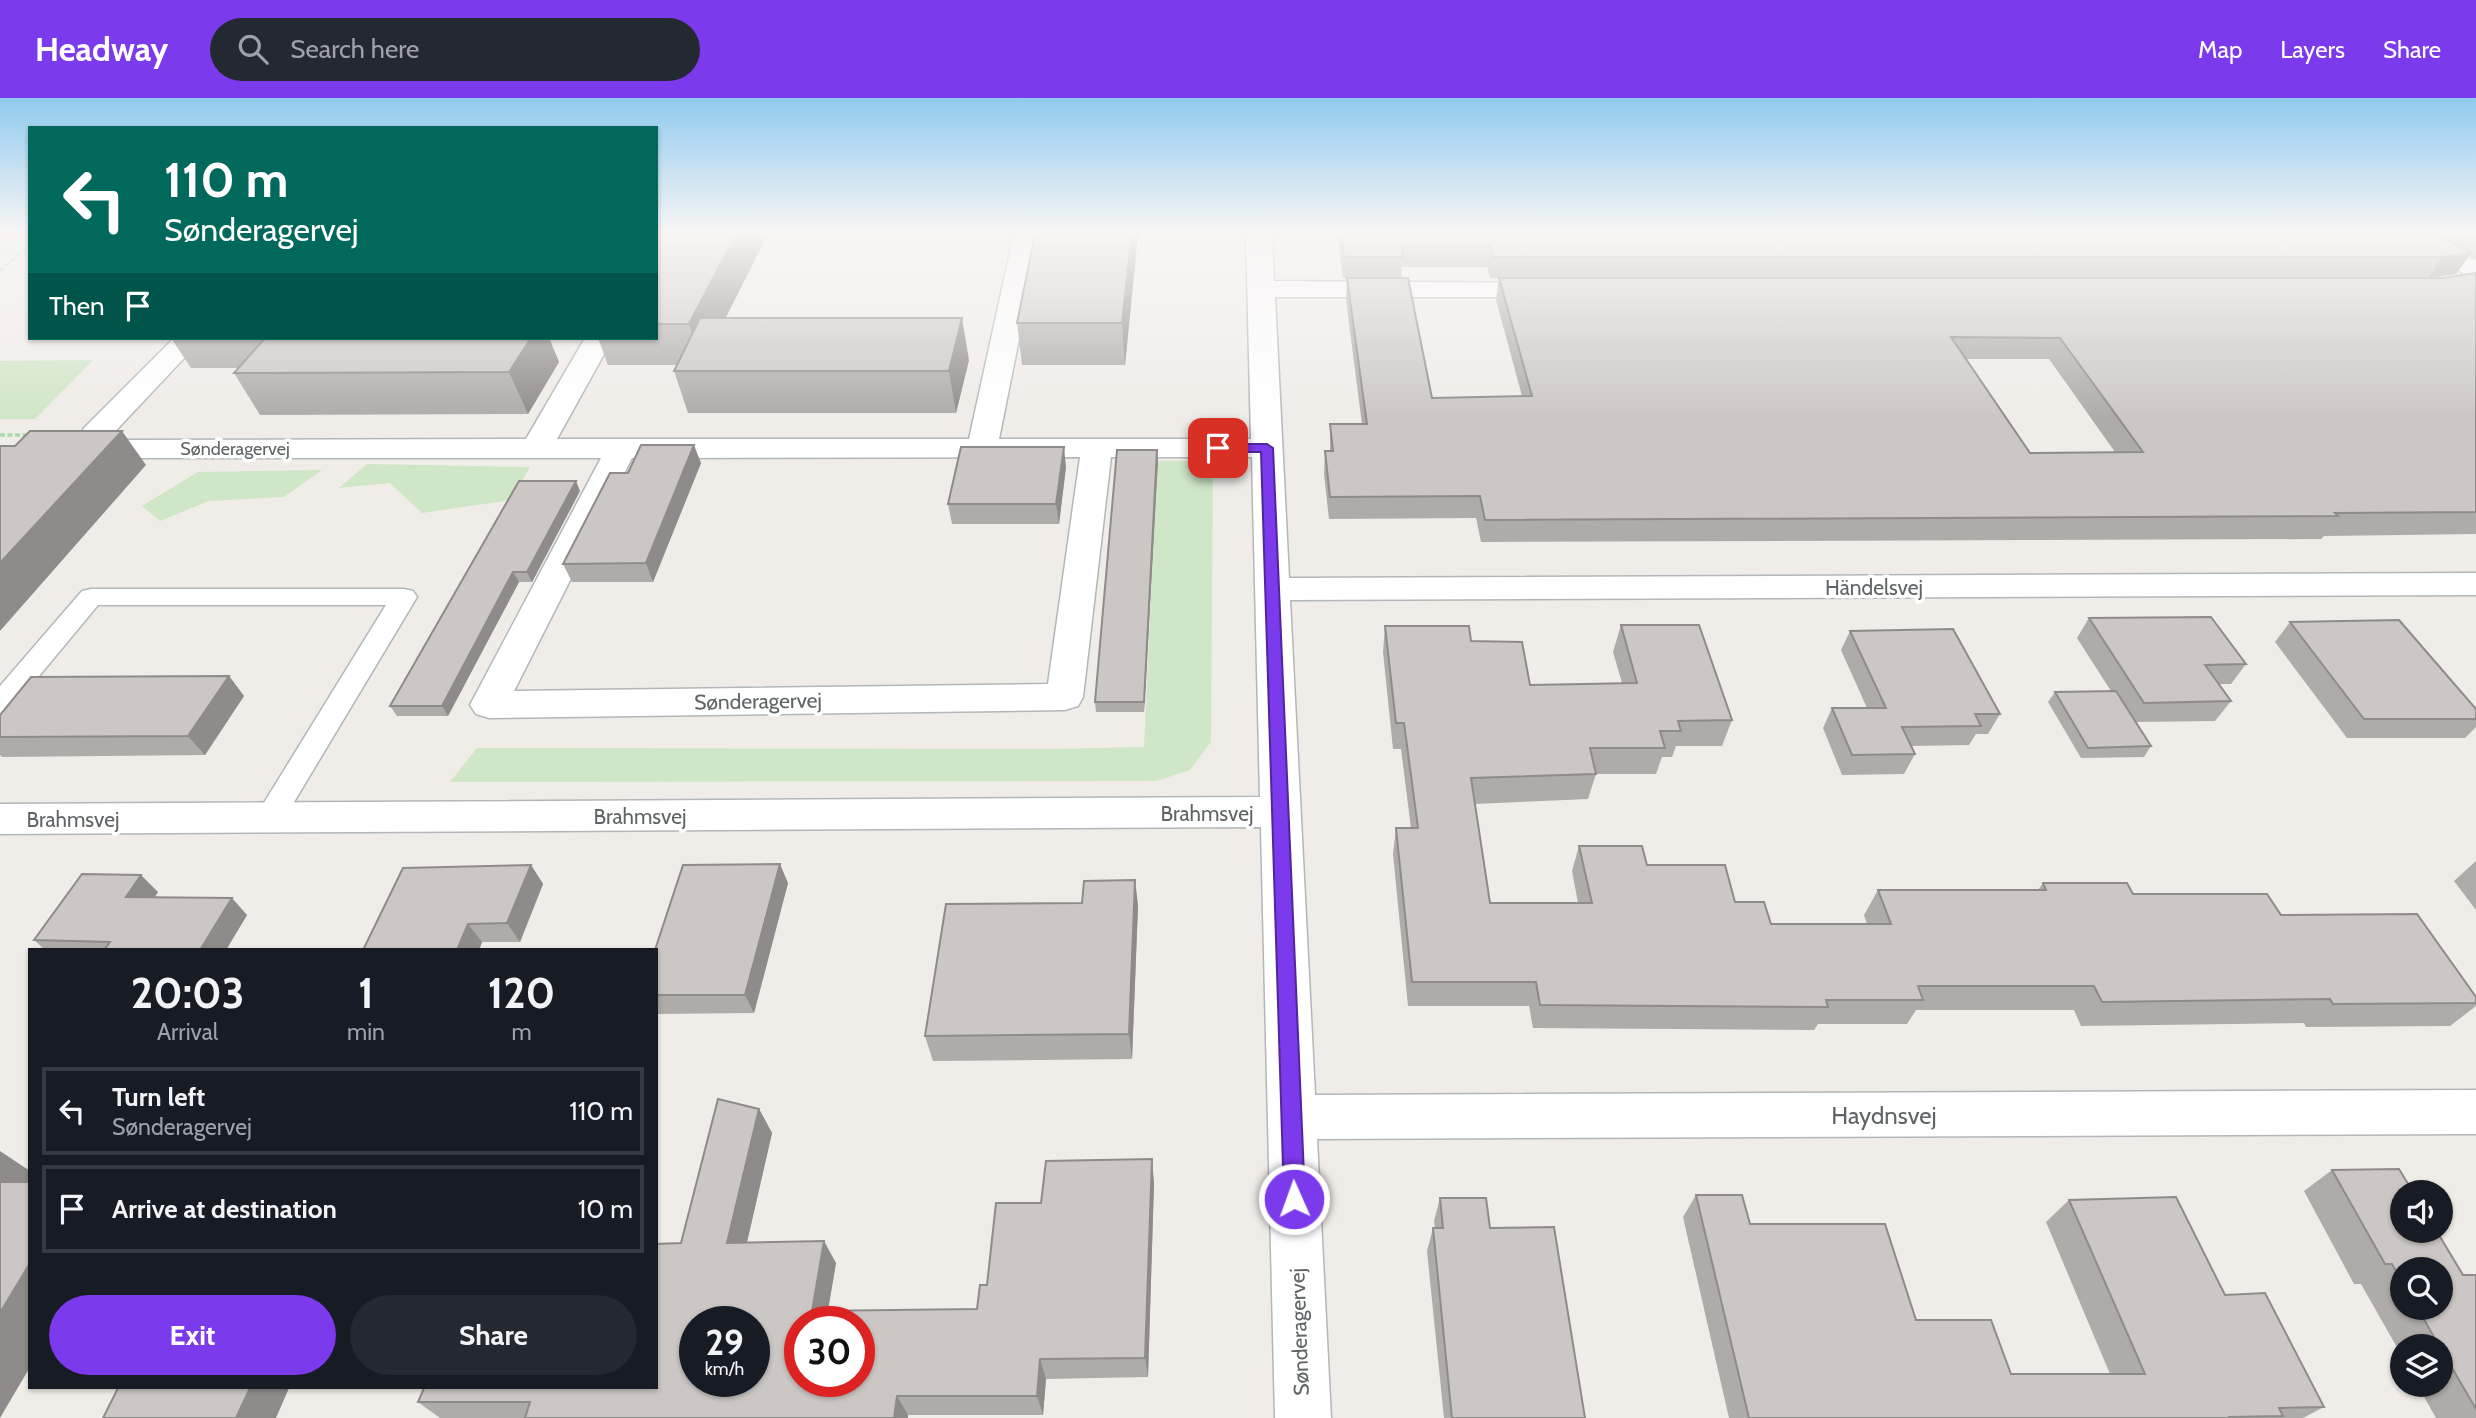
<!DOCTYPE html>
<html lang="en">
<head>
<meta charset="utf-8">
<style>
  body { margin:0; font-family:Cabin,sans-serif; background:#242831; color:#f1f3f6; height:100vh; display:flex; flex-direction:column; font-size:26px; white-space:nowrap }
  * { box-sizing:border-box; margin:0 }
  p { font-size:23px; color:#9ea1a6 }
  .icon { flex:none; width:38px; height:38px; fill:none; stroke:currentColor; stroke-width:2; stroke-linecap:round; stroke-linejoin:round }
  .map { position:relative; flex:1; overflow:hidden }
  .sheet { position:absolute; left:28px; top:850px; width:630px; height:441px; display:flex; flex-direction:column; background:#171b24; border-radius:0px; box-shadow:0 2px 5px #0004 }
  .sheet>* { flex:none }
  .guide { position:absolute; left:28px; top:28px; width:630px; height:214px; border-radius:0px; box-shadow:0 2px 5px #0004; background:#00695c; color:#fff; overflow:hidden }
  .buttons { position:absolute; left:2390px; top:1082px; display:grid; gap:14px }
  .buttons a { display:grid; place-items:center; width:63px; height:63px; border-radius:50%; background:#171b24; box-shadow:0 2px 5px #0004; font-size:35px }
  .speed { position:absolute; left:679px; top:1208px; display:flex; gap:14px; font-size:35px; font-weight:700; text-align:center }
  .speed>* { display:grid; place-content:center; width:91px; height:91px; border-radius:50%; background:#171b24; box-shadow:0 2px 5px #0004; line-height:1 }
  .speed small { font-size:18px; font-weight:400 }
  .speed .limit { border:10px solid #d22; background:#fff; color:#111 }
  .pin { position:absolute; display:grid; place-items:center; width:60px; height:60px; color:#fff; margin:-30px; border-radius:14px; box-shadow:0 4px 10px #0006 }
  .me { position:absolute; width:77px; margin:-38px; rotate:358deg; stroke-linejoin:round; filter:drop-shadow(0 0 5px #0008) }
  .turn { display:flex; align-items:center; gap:24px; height:147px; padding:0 21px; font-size:32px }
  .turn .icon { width:91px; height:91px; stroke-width:2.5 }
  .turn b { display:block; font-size:49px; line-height:60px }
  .then { display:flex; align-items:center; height:66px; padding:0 21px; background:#0003; gap:14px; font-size:26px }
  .eta { display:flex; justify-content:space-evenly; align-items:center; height:119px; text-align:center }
  .eta b { font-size:42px; font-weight:700; line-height:49px }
  .action { display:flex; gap:14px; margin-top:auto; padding:14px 21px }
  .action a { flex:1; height:80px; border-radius:42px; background:#7c3aed; color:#fff; font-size:28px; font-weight:700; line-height:80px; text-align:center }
  .action a+a { background:#242831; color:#f1f3f6 }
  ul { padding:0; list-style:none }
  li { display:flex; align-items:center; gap:21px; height:88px; margin:0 14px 10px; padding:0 7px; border:4px solid #363941; border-radius:0px }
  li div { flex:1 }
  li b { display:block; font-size:26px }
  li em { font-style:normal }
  header { display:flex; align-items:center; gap:42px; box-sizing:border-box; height:98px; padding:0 35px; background:#7c3aed; color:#fff }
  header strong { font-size:33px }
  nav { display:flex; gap:38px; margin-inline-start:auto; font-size:24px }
  .search { width:490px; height:63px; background:#242831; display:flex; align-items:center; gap:18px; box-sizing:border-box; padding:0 24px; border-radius:38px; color:#9ea1a6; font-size:26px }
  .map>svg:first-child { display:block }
  .green { fill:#cfe6c7 }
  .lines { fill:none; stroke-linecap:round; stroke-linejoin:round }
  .lane-casing { stroke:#b3b7b9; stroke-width:3 }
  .street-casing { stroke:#b3b7b9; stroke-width:3 }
  .path { stroke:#abd7ab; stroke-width:3.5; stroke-dasharray:5 2.5; stroke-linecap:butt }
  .lane { fill:#fff; fill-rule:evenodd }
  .street { fill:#fff; fill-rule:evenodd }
  .wall { fill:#afaba9; fill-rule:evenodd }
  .shaded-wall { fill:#8f8b8a }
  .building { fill:#ccc7c5; stroke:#8f8b8a; stroke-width:2; fill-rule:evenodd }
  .route { fill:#7c3aed; stroke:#51269a; stroke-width:2 }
  .labels { text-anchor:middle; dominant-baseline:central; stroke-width:7; stroke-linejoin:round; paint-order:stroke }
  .far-street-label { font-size:18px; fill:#5f6567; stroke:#fff }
  .street-label { font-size:21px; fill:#5f6567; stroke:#fff }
  .near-street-label { font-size:24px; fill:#5f6567; stroke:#fff }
</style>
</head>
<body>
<header>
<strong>Headway</strong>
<div class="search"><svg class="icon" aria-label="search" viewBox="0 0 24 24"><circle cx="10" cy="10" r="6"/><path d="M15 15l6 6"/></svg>Search here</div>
<nav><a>Map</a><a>Layers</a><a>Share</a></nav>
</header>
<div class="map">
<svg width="2476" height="1320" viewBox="0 0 2476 1320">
  <rect width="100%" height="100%" fill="#f0ece8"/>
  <g class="green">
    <polygon points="0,136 30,136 30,144 10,158 0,157"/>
    <polygon points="93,262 35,321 0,321 0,263"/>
    <polygon points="1147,363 1213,363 1211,644 1190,672 1156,683 450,684 477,650 1050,651 1144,649 1156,387 1113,387 1125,372"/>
    <polygon points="367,366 530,369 511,402 422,415 390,385 339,390"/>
    <polygon points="322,372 284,399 209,403 160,423 142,408 198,374"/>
  </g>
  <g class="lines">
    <defs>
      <polygon id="lane" points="91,491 404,491 413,493 417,499 279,729 269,732 259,729 254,721 386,507 98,507 10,613 0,616 0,588 82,493"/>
      <g id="street">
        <path d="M 1014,136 L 1040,136 L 999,341 L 1251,341 L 1246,136 L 1272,136 L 1274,183 L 1558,185 L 1562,191 L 1558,197 L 1549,199 L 1275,199 L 1289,480 L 2476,475 L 2476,497 L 1290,502 L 1315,997 L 2476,992 L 2476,1036 L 1317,1041 L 1331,1320 L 1275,1320 L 1261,729 L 0,736 L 0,706 L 1260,699 L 1252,359 L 1111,359 L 1083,599 L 1078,608 L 1065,612 L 489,620 L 476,616 L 470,607 L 601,360 L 86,360 L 75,358 L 71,351 L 84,330 L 174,240 L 203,240 L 107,342 L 526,341 L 585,240 L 613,240 L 557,341 L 969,341 ZM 1080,359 L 1048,586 L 514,593 L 632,360 Z"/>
        <polygon points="2396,136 2427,136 2476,163 2476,182 2400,141"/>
      </g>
    </defs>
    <use href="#lane" class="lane-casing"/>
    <use href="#street" class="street-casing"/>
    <g class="path">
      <polyline points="0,173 30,146"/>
      <polyline points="0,337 31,337"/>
    </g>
    <use href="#lane" class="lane"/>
    <use href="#street" class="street"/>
  </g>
  <g class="wall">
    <polygon points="656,136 726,220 969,262 956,315 688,315 674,273 677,267 608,267 598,240 656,240"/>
    <polygon points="1035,136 1138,136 1125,267 1022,267 1017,225"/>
    <path d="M 1337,136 L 2476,136 L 2476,161 L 2469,158 L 2456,176 L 2428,180 L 2443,180 L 2476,175 L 2476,436 L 2324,438 L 2321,441 L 1481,444 L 1476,420 L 1329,421 L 1324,376 L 1325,353 L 1330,353 L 1330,326 L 1362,326 L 1346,202 L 1347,180 L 1343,180 ZM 1402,169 L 1487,169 L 1490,180 L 1499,180 L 1496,202 L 1522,298 L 1432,300 L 1401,180 ZM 1966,261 L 2049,261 L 2115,354 L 2030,355 Z"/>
    <polygon points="171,240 549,240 559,264 528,316 260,317 234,275 238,270 191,270"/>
    <polygon points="1158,362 1144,614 1096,614 1095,604"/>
    <polygon points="701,365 653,484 572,484 563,466 628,375"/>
    <polygon points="1066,369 1059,426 952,426 948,406"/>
    <polygon points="580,393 532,484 519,484 448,618 397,618 390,608"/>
    <polygon points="2089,520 2246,566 2231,586 2218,586 2231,603 2215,623 2136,624 2151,648 2144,659 2081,660 2048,604 2055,594 2111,593 2077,540"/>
    <polygon points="2290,524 2476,611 2476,629 2465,640 2347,640 2275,544"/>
    <polygon points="1621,527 1732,622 1722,648 1676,648 1672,659 1662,659 1656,676 1596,676 1588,701 1474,706 1490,805 1578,805 1572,773 1579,748 1647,767 1735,804 1771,826 1867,826 1864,817 1878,792 2038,792 2043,785 2133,796 2281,817 2476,899 2476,908 2450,928 2306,929 2304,925 2081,928 2074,912 1916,912 1907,926 1818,926 1814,932 1533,930 1529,908 1408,908 1393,756 1396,730 1411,730 1401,651 1393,651 1383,554 1385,528 1471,543 1530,587 1622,585 1613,554"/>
    <polygon points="1850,533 2000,616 1988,636 1976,636 1969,647 1911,648 1915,656 1904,676 1842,677 1823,630 1832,610 1867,610 1841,552"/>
    <polygon points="229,578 244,598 205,657 2,659 0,657 0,617"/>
    <polygon points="2476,763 2476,812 2454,783"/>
    <polygon points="531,767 543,786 520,844 482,844 479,852 363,852"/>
    <polygon points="1135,782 1138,808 1132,961 933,963 925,938 1082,805"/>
    <polygon points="788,785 754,915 656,916 656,852"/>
    <polygon points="158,794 154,800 247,817 226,852 45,852 34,842"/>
    <polygon points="759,1011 772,1035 747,1144 836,1165 828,1213 977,1211 987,1187 1041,1105 1154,1085 1148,1279 1046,1281 1043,1317 908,1317 908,1320 440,1320 418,1304 656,1290 681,1145"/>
    <path d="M 2332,1072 L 2463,1177 L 2476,1177 L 2476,1320 L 2436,1320 L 2417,1286 L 2441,1286 L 2441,1248 L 2403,1248 L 2403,1260 L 2361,1186 L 2354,1186 L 2304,1093 ZM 2403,1171 L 2441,1209 L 2403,1209 Z"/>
    <polygon points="1696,1097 1750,1126 2011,1276 2110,1276 2046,1124 2069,1102 2225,1197 2324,1309 2303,1320 1729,1320 1683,1119"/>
    <polygon points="1440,1100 1490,1130 1585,1320 1444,1320 1427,1153 1433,1130 1435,1130 1434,1123"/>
  </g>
  <g class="shaded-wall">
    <polygon points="736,136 768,136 702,267 689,226"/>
    <polygon points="1132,136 1138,136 1125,267 1122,225"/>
    <polygon points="2471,155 2456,176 2428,180 2442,159"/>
    <polygon points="962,220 969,262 956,315 949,273"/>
    <polygon points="531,240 549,240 559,264 528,316 509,274"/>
    <polygon points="122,333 146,367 0,533 0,465"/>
    <polygon points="694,347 701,365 653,484 646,465"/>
    <polygon points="1064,349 1066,369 1059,426 1056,406"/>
    <polygon points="1157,352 1158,362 1144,614 1144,604"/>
    <polygon points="576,383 580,393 532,484 527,474"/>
    <polygon points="513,474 519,484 448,618 442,608"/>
    <polygon points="229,578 244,598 205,657 188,638"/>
    <polygon points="780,766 788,785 754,915 745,897"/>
    <polygon points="531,767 543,786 520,844 507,825"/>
    <polygon points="141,777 158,794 143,816 126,799"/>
    <polygon points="1135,782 1138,808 1132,961 1129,936"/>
    <polygon points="232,800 247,817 226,852 200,852"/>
    <polygon points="468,826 482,844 479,852 457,852"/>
    <polygon points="759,1011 772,1035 742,1166 727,1145"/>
    <polygon points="0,1053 30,1073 30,1100 0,1097"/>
    <polygon points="1152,1061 1154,1085 1148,1279 1145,1260"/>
    <polygon points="824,1143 836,1165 826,1223 812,1213"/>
    <polygon points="30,1165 30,1269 0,1320 0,1215"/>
    <polygon points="1040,1261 1046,1281 1043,1317 1037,1298"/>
    <polygon points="250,1290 289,1290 276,1320 236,1320"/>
    <polygon points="897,1298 908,1317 908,1320 894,1320"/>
  </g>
  <g class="building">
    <polygon points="656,136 736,136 689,226 656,226"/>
    <polygon points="1035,136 1132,136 1122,225 1017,225"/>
    <polygon points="1341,136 2436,136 2471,155 2442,159 1493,159 1490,148 1401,148 1403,159 1344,159"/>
    <path d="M 2476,175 L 2476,414 L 2335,415 L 2338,418 L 1485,422 L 1480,398 L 1330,399 L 1325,353 L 1333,353 L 1330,326 L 1367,326 L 1347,180 L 1408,180 L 1432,300 L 1532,298 L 1499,180 L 2443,180 ZM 1951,239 L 2060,240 L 2143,354 L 2030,355 Z"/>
    <polygon points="700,220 962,220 949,273 674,273"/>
    <polygon points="265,240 531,240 509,274 234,275"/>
    <polygon points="30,333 122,333 0,465 0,348 15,348"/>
    <polygon points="641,347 694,347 646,465 563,466 610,375 628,375"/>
    <polygon points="961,349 1064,349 1056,406 948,406"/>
    <polygon points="1117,352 1157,352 1144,604 1095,604"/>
    <polygon points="519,383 576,383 527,474 513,474 442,608 390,608"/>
    <polygon points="2211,519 2246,566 2205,567 2231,603 2144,605 2089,520"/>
    <polygon points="2399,522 2476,611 2476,621 2364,621 2290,524"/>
    <polygon points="1621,527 1699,527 1732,622 1678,623 1681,633 1660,633 1665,650 1590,650 1596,676 1471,680 1490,805 1592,805 1579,748 1642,748 1647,767 1725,767 1735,804 1764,804 1771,826 1891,826 1878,792 2046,792 2043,785 2127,785 2133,796 2267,796 2281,817 2417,816 2476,899 2476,905 2333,906 2330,901 2102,904 2094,888 1918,888 1923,902 1826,902 1828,909 1540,907 1536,884 1412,884 1396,730 1418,730 1404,625 1396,625 1385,528 1469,528 1471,543 1522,544 1530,587 1637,585"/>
    <polygon points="1953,531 2000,616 1975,616 1981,628 1902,629 1915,656 1852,657 1832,610 1886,610 1850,533"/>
    <polygon points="229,578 188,638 0,639 0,617 31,579"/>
    <polygon points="2116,593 2151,648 2088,650 2055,594"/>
    <polygon points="780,766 745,897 656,897 656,852 655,852 683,767"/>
    <polygon points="531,767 507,825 468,826 457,852 363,852 403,770"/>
    <polygon points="82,776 141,777 126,799 232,800 200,852 104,852 110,844 34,842"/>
    <polygon points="1135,782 1129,936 925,938 946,806 1082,805 1084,783"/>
    <path d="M 718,1001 L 759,1011 L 727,1145 L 824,1143 L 812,1213 L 977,1211 L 980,1187 L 987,1187 L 996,1105 L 1041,1105 L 1046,1063 L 1152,1061 L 1145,1260 L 1040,1261 L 1037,1298 L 897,1298 L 894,1320 L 525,1320 L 530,1304 L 418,1304 L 424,1290 L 656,1290 L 656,1146 L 681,1145 ZM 695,1223 L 754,1223 L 754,1283 L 695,1283 ZM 800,1223 L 859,1223 L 859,1283 L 800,1283 Z"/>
    <polygon points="2399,1071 2413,1094 2403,1094 2403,1132 2436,1132 2463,1177 2476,1177 2476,1311 2441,1251 2441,1248 2439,1248 2417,1209 2441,1209 2441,1171 2403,1171 2403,1185 2392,1166 2385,1166 2332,1072"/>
    <polygon points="0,1084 30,1084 30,1165 0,1215"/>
    <polygon points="1696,1097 1742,1097 1750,1126 1885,1126 1916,1222 1991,1222 2011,1276 2145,1276 2069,1102 2176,1099 2225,1197 2265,1195 2324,1309 2279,1310 2283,1318 2230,1319 2231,1320 1749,1320"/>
    <polygon points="1440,1100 1486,1100 1490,1130 1554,1129 1585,1320 1452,1320 1433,1130 1443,1130"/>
    <polygon points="118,1290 250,1290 236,1320 103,1320"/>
  </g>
  <linearGradient id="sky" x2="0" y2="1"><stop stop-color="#91cbef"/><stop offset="0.42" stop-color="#f8f6f5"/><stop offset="1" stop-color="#f8f6f5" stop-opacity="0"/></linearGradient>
  <rect width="2476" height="321" fill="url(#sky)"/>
  <polygon class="route" points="1267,346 1273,350 1305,1101 1302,1108 1294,1111 1287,1108 1284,1101 1261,354 1218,354 1212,350 1218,346"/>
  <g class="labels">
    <g class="far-street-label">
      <text x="235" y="351">Sønderagervej</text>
    </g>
    <g class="street-label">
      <text x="1874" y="489">Händelsvej</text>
      <text transform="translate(758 603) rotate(-1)">Sønderagervej</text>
      <text x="1207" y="715">Brahmsvej</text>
      <text x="640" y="718">Brahmsvej</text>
      <text x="73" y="721">Brahmsvej</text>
      <text transform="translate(1299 1234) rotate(-92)">Sønderagervej</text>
    </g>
    <g class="near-street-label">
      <text x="1884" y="1017">Haydnsvej</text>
    </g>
  </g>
</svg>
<div class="buttons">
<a><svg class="icon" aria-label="sound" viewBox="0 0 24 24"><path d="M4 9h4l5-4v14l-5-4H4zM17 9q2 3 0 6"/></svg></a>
<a><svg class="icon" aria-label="search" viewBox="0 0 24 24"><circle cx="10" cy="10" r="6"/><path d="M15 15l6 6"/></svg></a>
<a><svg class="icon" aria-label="layers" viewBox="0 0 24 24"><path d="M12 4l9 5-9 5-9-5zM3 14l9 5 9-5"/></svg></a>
</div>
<div class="speed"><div>29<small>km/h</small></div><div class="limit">30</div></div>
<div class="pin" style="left:1218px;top:350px;background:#d93025"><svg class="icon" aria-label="arrive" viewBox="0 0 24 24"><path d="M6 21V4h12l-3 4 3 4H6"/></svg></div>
<svg class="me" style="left:1294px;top:1101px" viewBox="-20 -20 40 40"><circle r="17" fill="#7c3aed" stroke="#fff" stroke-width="3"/><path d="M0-11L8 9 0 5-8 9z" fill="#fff"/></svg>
<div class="guide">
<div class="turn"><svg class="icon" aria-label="left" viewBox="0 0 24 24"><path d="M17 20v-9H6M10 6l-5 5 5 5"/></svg><div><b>110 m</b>Sønderagervej</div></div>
<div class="then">Then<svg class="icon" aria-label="arrive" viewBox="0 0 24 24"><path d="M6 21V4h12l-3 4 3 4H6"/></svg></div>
</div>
<section class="sheet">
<div class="eta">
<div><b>20:03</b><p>Arrival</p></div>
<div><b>1</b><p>min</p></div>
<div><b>120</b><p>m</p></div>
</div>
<ul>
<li><svg class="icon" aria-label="left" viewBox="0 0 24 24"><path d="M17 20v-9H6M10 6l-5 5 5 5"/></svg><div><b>Turn left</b><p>Sønderagervej</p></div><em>110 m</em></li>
<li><svg class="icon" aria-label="arrive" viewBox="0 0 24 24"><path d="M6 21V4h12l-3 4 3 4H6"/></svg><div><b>Arrive at destination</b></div><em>10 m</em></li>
</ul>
<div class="action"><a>Exit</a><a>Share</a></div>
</section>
</div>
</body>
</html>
